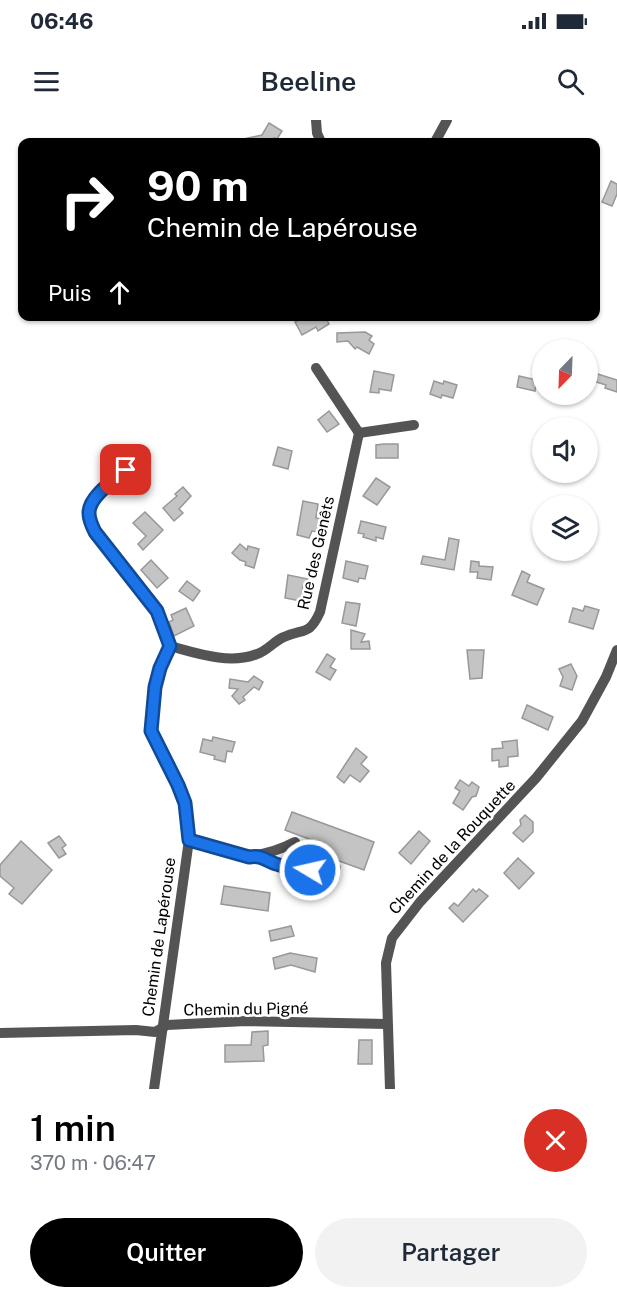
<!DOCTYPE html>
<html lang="fr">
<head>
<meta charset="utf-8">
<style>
  body { margin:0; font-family:"Public Sans",sans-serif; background:#f2f2f3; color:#1f2937; height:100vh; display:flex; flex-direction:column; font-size:22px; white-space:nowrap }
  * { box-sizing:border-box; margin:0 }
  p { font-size:20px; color:#747a83 }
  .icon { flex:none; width:33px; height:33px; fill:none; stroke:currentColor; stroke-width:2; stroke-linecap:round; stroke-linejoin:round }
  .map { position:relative; height:969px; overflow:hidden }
  .side { display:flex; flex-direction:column; background:#fff; flex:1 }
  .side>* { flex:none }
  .banner { position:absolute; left:18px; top:18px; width:582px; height:183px; border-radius:12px; box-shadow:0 2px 4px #0004; background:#000; color:#fff; overflow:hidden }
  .needle { width:39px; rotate:203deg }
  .controls { position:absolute; left:532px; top:219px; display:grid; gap:12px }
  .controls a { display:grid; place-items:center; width:66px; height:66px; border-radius:50%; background:#fff; box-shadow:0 2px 4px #0004; font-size:30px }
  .pin { position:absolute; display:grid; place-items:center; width:51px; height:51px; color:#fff; margin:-26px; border-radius:12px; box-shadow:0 3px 9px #0006 }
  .me { position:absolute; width:66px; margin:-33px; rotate:279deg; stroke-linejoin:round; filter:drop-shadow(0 0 4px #0008) }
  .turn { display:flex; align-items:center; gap:21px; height:126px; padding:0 30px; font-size:27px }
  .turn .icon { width:78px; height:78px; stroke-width:2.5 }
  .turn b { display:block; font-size:42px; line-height:51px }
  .then { display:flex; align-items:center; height:57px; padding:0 30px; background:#0003; gap:12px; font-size:22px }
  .round { display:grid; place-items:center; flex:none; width:63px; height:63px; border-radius:32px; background:#f2f2f3 }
  .head { display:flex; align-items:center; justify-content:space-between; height:102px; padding:0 30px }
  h1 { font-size:36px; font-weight:600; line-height:45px; color:#000 }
  .button { display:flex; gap:12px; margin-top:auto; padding:12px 30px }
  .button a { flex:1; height:69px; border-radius:36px; background:#000; color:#fff; font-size:24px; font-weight:600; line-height:69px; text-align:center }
  .button a+a { background:#f2f2f3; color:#1f2937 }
  .status { display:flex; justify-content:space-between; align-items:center; height:42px; padding:0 30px; background:#fff; direction:ltr }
  .status svg { height:16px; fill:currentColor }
  header { display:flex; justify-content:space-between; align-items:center; height:78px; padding:0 30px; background:#fff; font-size:27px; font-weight:600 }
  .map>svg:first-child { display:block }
  .building { fill:#c4c4c4; stroke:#989898; stroke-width:1.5 }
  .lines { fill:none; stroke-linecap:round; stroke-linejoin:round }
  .minor { stroke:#545454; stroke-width:10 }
  .route-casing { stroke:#114b97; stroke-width:15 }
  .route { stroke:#1a73e8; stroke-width:10 }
  .labels { text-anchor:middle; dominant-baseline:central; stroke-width:5; stroke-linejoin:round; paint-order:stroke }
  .street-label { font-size:16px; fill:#000; stroke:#fff }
</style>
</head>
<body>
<div class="status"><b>06:46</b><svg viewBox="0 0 49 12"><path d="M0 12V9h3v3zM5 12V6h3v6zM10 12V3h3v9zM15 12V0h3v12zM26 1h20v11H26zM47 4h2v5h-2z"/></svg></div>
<header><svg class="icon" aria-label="menu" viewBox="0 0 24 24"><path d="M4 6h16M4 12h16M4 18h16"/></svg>Beeline<svg class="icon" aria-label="search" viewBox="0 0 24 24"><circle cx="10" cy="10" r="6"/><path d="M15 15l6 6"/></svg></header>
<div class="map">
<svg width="617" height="969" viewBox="0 0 617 969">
  <rect width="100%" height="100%" fill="#fff"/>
  <g class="building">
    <polygon points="269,3 282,11 277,19 274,18 271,22 243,22 243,19 262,15"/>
    <polygon points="611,61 617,64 617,74 612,86 602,82"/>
    <polygon points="306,196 325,196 329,204 318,211 316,207 302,215 295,202"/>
    <polygon points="365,212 372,216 369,220 374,224 369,234 357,227 355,229 348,221 337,222 337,213"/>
    <polygon points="374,251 394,255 391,271 379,269 379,273 370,272"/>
    <polygon points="588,251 617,260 617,272 605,268 606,265 593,261 588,266"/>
    <polygon points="519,256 537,260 535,271 517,267"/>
    <polygon points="434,261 443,264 444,261 457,265 453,278 442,275 441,278 430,274"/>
    <polygon points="329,291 339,304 327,312 318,300"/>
    <polygon points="384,324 398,324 398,338 376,338 376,325"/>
    <polygon points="278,327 292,331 288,349 273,345"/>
    <polygon points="376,358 390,367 377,385 363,376"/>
    <polygon points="183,367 191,376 179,389 183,393 174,401 163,388 177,376 175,374"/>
    <polygon points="303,381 318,384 316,398 327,400 324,413 312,411 309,418 297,415"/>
    <polygon points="145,392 163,410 143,430 138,424 146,416 133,403"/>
    <polygon points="361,401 386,407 383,419 376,417 376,421 363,417 364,414 358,413"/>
    <polygon points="449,418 459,420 454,450 421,444 423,436 445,440"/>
    <polygon points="240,424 247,430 248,426 259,429 254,448 245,445 246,442 240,440 232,433"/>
    <polygon points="151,440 168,458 157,468 141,450"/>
    <polygon points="346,441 368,446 365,459 359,458 358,462 343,458"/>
    <polygon points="471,441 479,442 479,446 493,447 491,460 477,458 478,452 470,452"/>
    <polygon points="522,451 530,455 527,462 544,469 537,485 512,475"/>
    <polygon points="288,455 308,459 306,466 303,466 301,481 285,478"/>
    <polygon points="187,461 200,471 193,481 179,471"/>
    <polygon points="346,482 360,484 356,506 342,503"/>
    <polygon points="585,486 599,490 593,509 569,502 573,488 583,491"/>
    <polygon points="186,488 194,506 174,516 169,502 173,500 171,495"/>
    <polygon points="351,510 365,514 361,522 369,521 370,529 351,529"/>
    <polygon points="467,530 484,530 482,558 470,559"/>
    <polygon points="327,534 335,539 330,547 336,550 330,560 316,552"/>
    <polygon points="571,544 577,556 572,570 560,566 563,557 559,549"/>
    <polygon points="254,556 263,562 259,570 254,567 243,577 245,580 239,584 232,576 238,569 229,568 230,559 248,562"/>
    <polygon points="527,585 553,597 548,610 522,598"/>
    <polygon points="213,617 235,622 232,632 227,631 225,642 214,639 215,636 200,632 203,619 212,621"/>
    <polygon points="517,620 518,636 508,637 508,646 499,647 499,640 492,641 492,629 503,628 502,622"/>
    <polygon points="356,628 367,637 361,644 369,651 360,662 350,655 344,663 337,657"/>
    <polygon points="460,660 469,666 472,662 479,667 476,676 472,677 463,690 453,683 460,671 455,668"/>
    <polygon points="292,692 374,722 364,750 317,733 315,741 303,741 309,719 285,710"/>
    <polygon points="525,695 533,702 533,712 523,722 513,713 521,705 520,700"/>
    <polygon points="419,711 430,721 411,744 399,733"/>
    <polygon points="59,716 66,725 62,728 66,734 59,738 48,723"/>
    <polygon points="21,721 52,750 22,784 9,774 14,768 0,756 0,745"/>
    <polygon points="518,738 534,753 519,769 504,753"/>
    <polygon points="224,766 270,773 268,791 221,784"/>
    <polygon points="473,769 476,772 479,769 488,776 463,802 449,788 454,783 458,786"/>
    <polygon points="291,806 294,816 271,821 269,811"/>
    <polygon points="290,833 317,838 315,852 291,845 275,849 273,838"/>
    <polygon points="268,911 268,925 263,926 264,941 225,942 225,925 251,925 252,912"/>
    <polygon points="359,920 372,920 372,944 358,944"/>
  </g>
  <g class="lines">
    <g class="minor">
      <polyline points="316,0 317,13 321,22"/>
      <polyline points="435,22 447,0"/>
      <polyline points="316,248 359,313 414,305"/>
      <path d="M 136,341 C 124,352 93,373 89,389 C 87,397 91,404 95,412 L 157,491 L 170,526"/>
      <path d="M 189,720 C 234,733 250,745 295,722"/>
      <path d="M 259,736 C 289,752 303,749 336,748"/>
      <polyline points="0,913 136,910 155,912 167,905 246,901 387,904"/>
      <path d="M 154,969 L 189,720 L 185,683 L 151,611 L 155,567 L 160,548 L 170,526 C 196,533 230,545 257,534 C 267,531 274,521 284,517 C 304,508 309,516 320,492 L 359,313"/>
      <polyline points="390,969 386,843 392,818 420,782 536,658 582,601 606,557 617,530"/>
    </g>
  </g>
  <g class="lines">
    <defs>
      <path id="route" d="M 126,350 C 115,360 89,376 89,393 C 89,400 92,406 95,412 L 157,491 L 170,526 L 160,548 L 155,567 L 151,611 L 178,665 L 185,683 L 189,720 L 249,737 C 262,735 265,740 276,744 C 288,748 298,750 310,750"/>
    </defs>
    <use href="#route" class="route-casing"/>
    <use href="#route" class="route"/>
  </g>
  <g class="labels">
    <g class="street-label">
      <text transform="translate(316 433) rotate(-77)">Rue des Genêts</text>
      <text transform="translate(452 727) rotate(-47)">Chemin de la Rouquette</text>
      <text transform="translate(159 817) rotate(-82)">Chemin de Lapérouse</text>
      <text transform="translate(246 889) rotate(-1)">Chemin du Pigné</text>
    </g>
  </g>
</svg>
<div class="controls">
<a><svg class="needle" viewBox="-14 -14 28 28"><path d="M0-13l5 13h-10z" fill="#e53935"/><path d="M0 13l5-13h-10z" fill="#747a83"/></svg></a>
<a><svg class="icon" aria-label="sound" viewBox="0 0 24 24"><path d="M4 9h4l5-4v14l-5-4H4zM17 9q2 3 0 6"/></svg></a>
<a><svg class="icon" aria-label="layers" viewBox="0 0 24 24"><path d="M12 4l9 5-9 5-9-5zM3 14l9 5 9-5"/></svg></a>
</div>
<div class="pin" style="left:126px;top:350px;background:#d93025"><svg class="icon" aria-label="arrive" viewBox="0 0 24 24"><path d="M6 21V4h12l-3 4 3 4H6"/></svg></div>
<svg class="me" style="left:310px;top:750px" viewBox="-20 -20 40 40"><circle r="17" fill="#1a73e8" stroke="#fff" stroke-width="3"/><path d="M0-11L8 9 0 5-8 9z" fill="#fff"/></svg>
<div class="banner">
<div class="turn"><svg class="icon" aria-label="right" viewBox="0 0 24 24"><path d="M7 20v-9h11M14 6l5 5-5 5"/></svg><div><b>90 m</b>Chemin de Lapérouse</div></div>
<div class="then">Puis<svg class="icon" aria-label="ahead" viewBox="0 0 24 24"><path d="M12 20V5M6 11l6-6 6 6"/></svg></div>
</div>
</div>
<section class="side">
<div class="head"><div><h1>1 min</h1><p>370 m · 06:47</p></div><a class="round" style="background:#d93025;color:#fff"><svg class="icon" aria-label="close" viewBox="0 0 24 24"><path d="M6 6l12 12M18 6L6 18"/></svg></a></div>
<div class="button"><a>Quitter</a><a>Partager</a></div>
</section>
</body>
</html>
